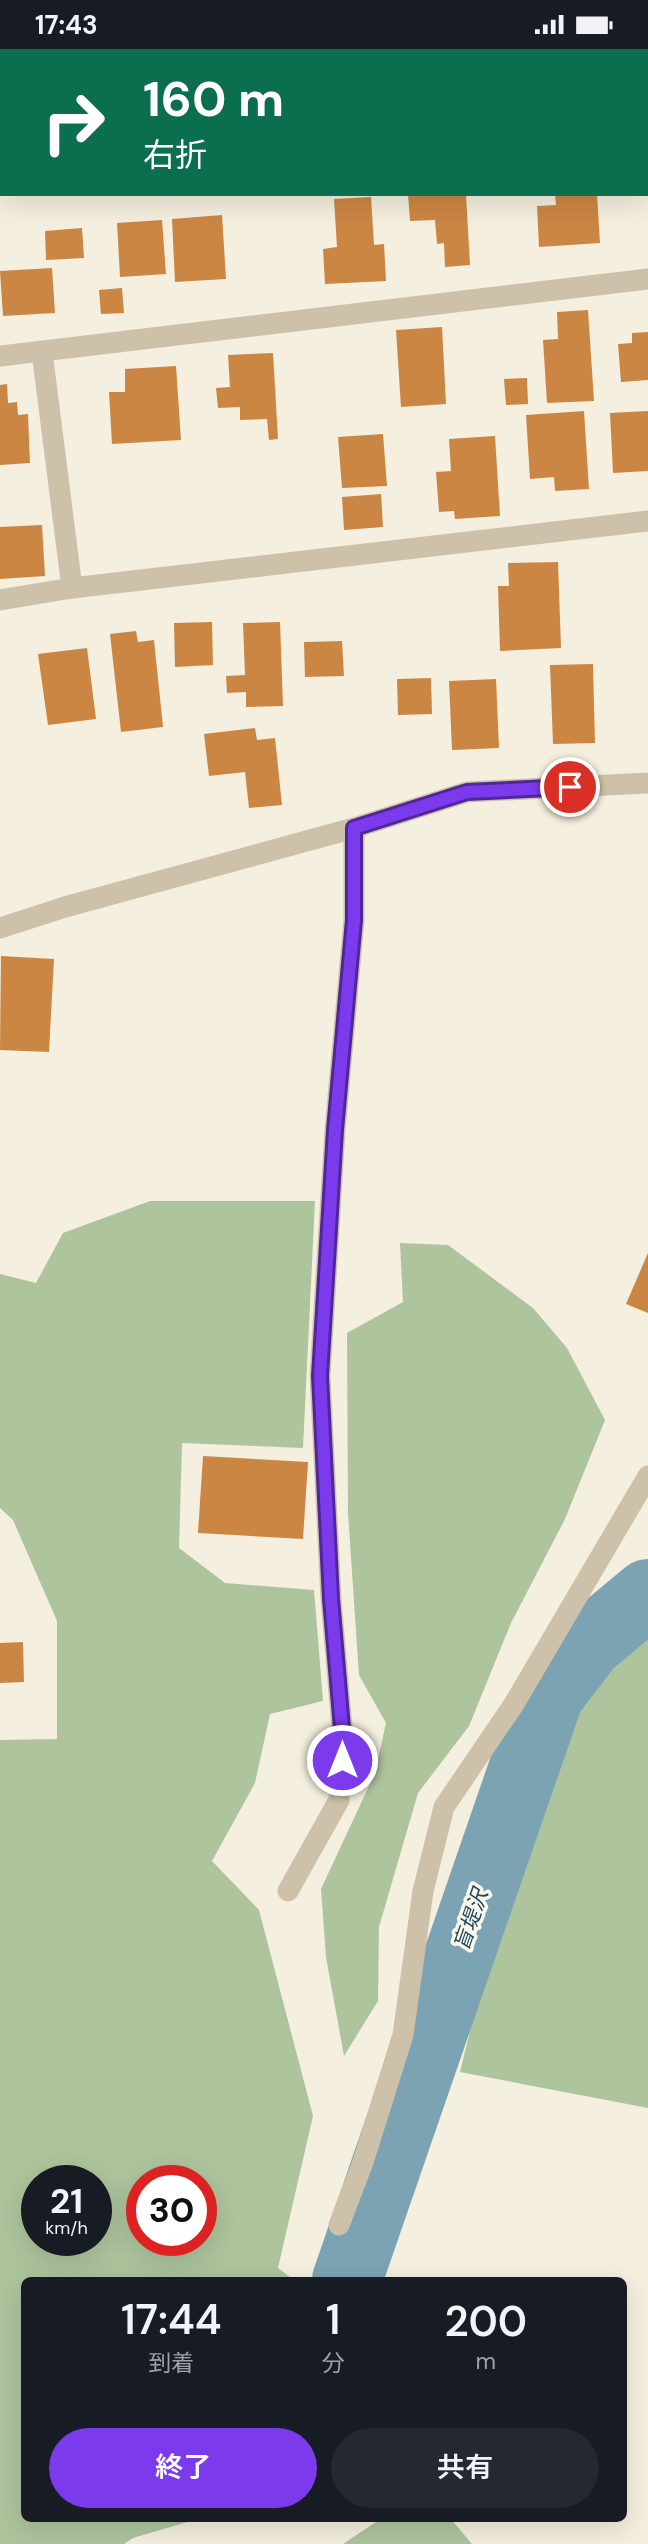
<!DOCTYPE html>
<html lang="ja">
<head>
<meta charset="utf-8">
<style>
  body { margin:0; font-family:"DM Sans","Noto Sans JP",sans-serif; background:#242831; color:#f1f3f6; height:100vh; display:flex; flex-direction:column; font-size:26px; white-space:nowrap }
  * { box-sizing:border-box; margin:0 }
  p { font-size:23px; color:#9ea1a6 }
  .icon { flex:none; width:38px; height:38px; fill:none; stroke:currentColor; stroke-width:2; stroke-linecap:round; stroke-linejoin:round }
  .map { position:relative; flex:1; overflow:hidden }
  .panel { position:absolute; left:21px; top:2228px; width:606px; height:245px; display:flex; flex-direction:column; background:#171b24; border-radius:10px; box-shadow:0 7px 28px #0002 }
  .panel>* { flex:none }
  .guide { position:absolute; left:0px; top:0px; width:649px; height:147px; box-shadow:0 7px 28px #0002; background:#0b6e4f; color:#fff; overflow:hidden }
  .speed { position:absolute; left:21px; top:2116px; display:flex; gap:14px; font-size:35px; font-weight:700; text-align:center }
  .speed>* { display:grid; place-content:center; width:91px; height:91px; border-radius:50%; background:#171b24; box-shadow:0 7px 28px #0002; line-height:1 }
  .speed small { font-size:18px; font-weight:400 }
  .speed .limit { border:10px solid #d22; background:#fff; color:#111 }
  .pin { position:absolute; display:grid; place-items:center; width:60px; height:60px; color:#fff; margin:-30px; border:4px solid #fff; border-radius:50%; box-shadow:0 2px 7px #0007 }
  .me { position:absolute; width:77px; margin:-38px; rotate:0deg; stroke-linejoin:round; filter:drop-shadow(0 0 5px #0008) }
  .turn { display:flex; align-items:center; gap:24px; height:147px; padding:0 28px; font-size:32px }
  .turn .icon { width:91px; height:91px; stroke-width:2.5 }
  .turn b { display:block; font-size:49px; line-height:60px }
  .eta { display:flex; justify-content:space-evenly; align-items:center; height:119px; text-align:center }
  .eta b { font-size:42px; font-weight:600; line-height:49px }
  .button { display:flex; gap:14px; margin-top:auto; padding:14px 28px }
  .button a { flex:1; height:80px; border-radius:42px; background:#7c3aed; color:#fff; font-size:28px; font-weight:600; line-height:80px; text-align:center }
  .button a+a { background:#242831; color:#f1f3f6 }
  .status { display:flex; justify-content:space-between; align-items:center; height:49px; padding:0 35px; background:#171b24; direction:ltr }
  .status svg { height:19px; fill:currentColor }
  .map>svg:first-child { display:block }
  .green { fill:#adc49d; fill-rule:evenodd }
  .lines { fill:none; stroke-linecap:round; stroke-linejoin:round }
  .river { stroke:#7ba3b3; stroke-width:70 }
  .building { fill:#cc8644 }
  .minor { stroke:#cdc2a9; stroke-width:21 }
  .route-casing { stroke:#51269a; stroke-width:18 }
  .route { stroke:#7c3aed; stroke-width:12 }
  .labels { text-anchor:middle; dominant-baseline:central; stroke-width:7; stroke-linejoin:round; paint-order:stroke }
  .water-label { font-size:21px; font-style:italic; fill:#1c495e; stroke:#fbf8eb }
</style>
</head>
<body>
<div class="status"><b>17:43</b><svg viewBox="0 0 49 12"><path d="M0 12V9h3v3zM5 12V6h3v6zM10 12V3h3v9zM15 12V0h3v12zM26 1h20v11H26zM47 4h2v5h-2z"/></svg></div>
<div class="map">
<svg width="648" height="2495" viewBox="0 0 648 2495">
  <rect width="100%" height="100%" fill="#f4efde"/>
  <g class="green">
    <path d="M 150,1152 L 315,1152 L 303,1399 L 182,1394 L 179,1499 L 225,1534 L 314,1541 L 323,1652 L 270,1665 L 255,1734 L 212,1812 L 259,1861 L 313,2067 L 278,2219 L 294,2231 L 24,2231 L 24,2469 L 201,2469 L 133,2489 L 124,2495 L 0,2495 L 0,1691 L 57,1690 L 57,1572 L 13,1471 L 0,1459 L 0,1225 L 36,1234 L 63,1184 ZM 37,2132 L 96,2132 L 96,2191 L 37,2191 ZM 142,2132 L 201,2132 L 201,2191 L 142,2191 Z"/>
    <polygon points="400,1194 448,1196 533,1259 567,1299 605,1371 565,1470 511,1574 469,1677 418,1744 379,1878 378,1952 344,2007 326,1908 321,1840 375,1724 386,1674 359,1626 348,1464 347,1284 403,1253"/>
    <polygon points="648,1583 648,2059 460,2023 504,1843 578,1648"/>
    <polygon points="382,2469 450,2469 472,2495 343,2495"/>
  </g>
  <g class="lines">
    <polyline class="river" points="347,2231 549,1646 588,1595 648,1545"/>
  </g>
  <g class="building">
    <polygon points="408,145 466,145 470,216 445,218 444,194 437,195 435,171 410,172"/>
    <polygon points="555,145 597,145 600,194 539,198 537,157 556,156"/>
    <polygon points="371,148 374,196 384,195 386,232 325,235 323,200 337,198 334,150"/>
    <polygon points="222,166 226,230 175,233 172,170"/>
    <polygon points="162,171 166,225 120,228 117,174"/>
    <polygon points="82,179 84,209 46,211 45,182"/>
    <polygon points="52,219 55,264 3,267 0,222"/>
    <polygon points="122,239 124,264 101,265 99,241"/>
    <polygon points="588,261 594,352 547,354 543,291 558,290 557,263"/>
    <polygon points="442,278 446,355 401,358 396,281"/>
    <polygon points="648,283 648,331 621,333 618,295 632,294 632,284"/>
    <polygon points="273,304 278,390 269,391 267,370 240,371 240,358 218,359 216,339 230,338 228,306"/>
    <polygon points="176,317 181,391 112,395 109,343 125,343 125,320"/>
    <polygon points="527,329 528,355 506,356 504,330"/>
    <polygon points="7,335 8,354 17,353 18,366 28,365 30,414 0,416 0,336"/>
    <polygon points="584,362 589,440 555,442 554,428 530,430 526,366"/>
    <polygon points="648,362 648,422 613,424 610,364"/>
    <polygon points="383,385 387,437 342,439 338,388"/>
    <polygon points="495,387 500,467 455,470 454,462 439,463 436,423 451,422 449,390"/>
    <polygon points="381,445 383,478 344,481 342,448"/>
    <polygon points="42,476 45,527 0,530 0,478"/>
    <polygon points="558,513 561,599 500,602 498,537 509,537 508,514"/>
    <polygon points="212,573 213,616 175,618 174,574"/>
    <polygon points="280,573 283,657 246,658 246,643 227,644 226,627 245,626 243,574"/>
    <polygon points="136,582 138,593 154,591 163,678 121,683 110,585"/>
    <polygon points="342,592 344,627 305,628 304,593"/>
    <polygon points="87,599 96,670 48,676 38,605"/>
    <polygon points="593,615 595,694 553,695 550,616"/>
    <polygon points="431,629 432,665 398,666 397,630"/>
    <polygon points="496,630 499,699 452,701 449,632"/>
    <polygon points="255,679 257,691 275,689 282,756 249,759 245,723 209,727 204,685"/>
    <polygon points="1,907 54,910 49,1003 0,1001"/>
    <polygon points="648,1204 648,1264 626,1255"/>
    <polygon points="203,1407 308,1413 303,1490 198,1484"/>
    <polygon points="23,1593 24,1633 0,1634 0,1594"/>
  </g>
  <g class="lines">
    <g class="minor">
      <polyline points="525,2 541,0"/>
      <polyline points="0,62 2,62"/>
      <polyline points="42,303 72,539"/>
      <polyline points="0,307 648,230"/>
      <polyline points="0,551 72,539 648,472"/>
      <polyline points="0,879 65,858 354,779 467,743 648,734"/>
      <polyline points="288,1842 339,1751 343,1691 331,1550 320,1327 335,1081 354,871 354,779"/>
      <polyline points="339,2176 363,2113 403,1986 423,1842 444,1758 514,1655 648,1427"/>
    </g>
  </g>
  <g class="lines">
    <defs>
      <polyline id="route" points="342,1711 343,1691 331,1550 320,1327 335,1081 354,871 354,779 467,743 570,738"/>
    </defs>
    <use href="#route" class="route-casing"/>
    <use href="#route" class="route"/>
  </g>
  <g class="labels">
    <g class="water-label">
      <text transform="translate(471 1871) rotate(-71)">盲堤沢</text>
    </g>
  </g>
</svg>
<div class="speed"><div>21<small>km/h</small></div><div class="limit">30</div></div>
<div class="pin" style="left:570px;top:738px;background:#d93025"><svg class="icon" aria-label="arrive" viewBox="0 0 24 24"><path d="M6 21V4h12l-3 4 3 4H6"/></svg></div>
<svg class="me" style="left:342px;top:1711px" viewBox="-20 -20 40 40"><circle r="17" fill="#7c3aed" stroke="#fff" stroke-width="3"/><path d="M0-11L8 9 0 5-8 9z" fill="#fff"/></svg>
<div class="guide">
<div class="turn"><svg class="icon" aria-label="right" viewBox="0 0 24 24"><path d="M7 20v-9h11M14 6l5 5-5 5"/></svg><div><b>160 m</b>右折</div></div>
</div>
<section class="panel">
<div class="eta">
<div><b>17:44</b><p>到着</p></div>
<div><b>1</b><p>分</p></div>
<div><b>200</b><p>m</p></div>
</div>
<div class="button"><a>終了</a><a>共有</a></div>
</section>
</div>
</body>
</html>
